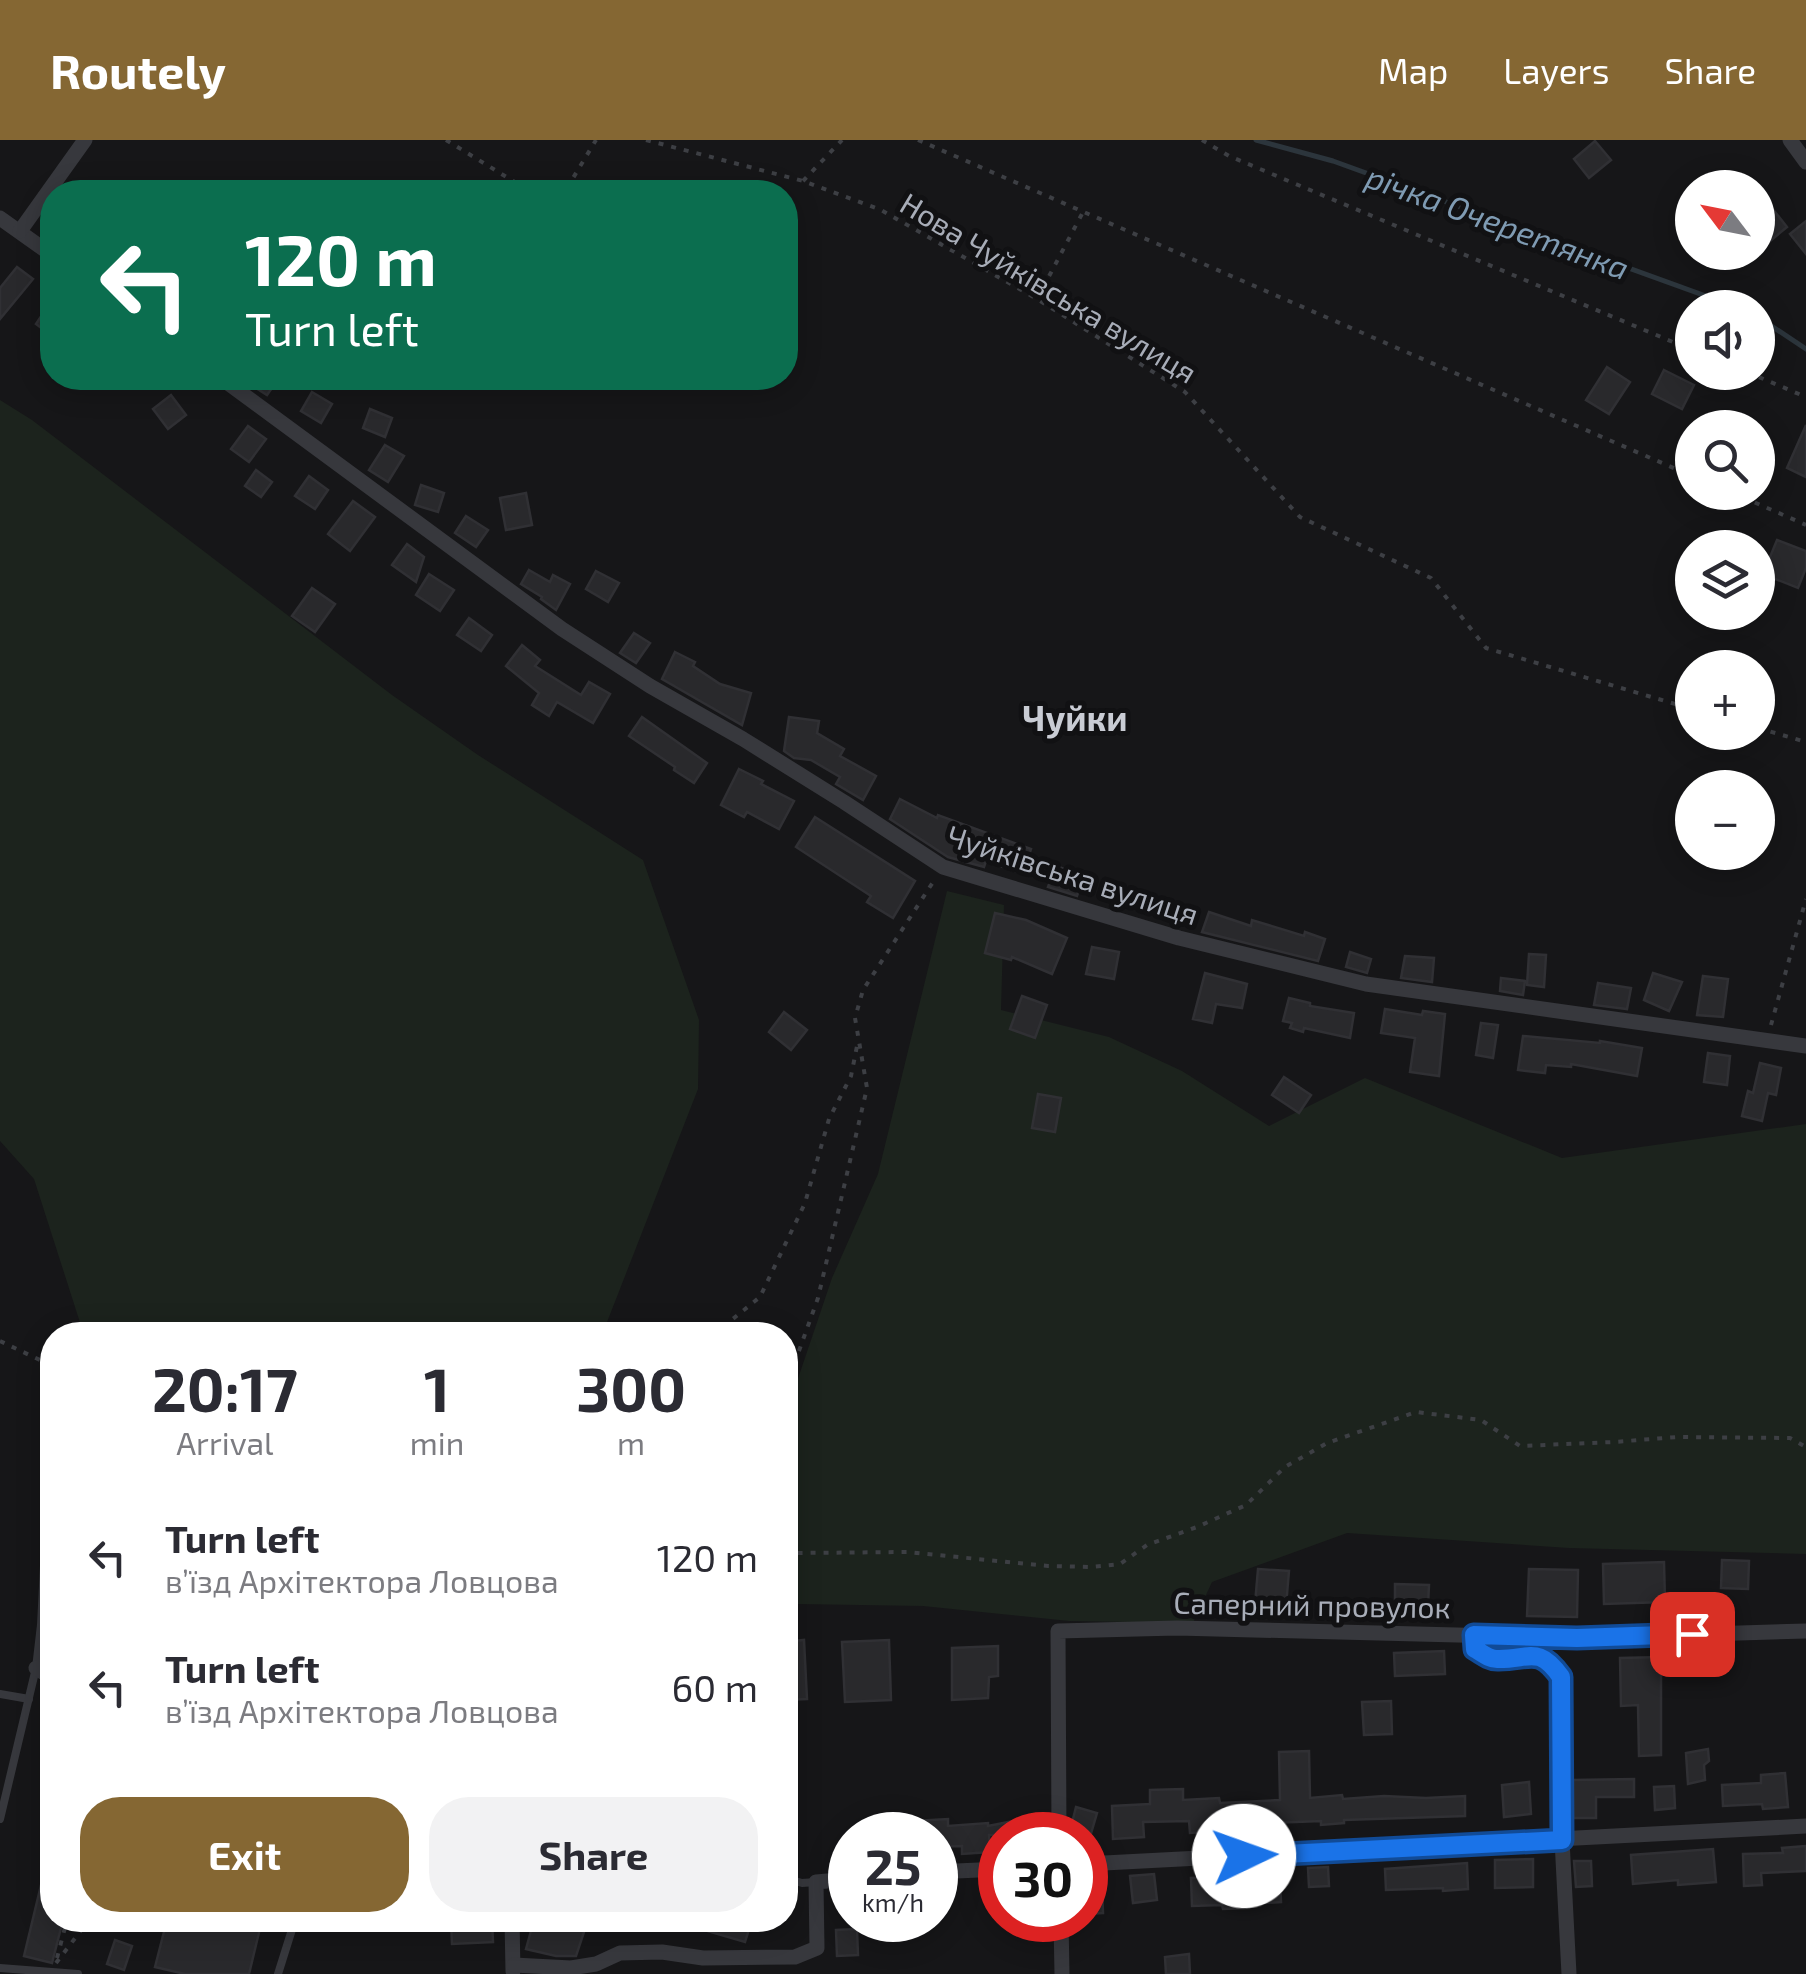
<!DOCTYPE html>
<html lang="en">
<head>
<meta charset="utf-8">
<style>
  body { margin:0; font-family:"Exo 2",sans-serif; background:#f2f2f3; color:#2b2b33; height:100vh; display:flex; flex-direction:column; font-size:38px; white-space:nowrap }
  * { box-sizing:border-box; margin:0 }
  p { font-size:32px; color:#7c7c81 }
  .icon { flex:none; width:55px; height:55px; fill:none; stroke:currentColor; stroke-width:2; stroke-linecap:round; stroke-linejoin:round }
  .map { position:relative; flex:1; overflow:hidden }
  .panel { position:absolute; left:40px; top:1182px; width:758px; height:610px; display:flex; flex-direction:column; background:#fff; border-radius:40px; box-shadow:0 5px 25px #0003 }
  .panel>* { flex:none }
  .hud { position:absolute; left:40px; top:40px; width:758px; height:210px; border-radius:40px; box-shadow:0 5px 25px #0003; background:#0b6e4f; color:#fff; overflow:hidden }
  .needle { width:65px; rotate:302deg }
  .tools { position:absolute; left:1675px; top:30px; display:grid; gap:20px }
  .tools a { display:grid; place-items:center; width:100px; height:100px; border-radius:50%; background:#fff; box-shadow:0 5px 25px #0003; font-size:50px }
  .speed { position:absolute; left:828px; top:1672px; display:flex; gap:20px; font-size:50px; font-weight:700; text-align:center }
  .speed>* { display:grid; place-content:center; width:130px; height:130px; border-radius:50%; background:#fff; box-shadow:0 5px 25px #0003; line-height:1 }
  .speed small { font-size:25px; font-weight:400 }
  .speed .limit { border:15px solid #d22; background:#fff; color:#111 }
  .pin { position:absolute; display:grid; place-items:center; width:85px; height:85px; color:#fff; margin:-42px; border-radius:20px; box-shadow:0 5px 15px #0006 }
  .me { position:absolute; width:110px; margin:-55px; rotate:87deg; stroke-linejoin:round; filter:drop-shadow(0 0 8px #0008) }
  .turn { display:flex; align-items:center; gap:35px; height:210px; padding:0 40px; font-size:45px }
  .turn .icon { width:130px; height:130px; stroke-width:2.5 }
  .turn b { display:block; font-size:70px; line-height:85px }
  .eta { display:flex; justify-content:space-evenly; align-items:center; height:170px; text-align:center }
  .eta b { font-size:60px; font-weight:700; line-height:70px }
  .primary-button { display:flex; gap:20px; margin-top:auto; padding:20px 40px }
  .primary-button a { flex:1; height:115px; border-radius:40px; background:#856733; color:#fff; font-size:40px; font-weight:700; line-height:115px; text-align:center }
  .primary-button a+a { background:#f2f2f3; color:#2b2b33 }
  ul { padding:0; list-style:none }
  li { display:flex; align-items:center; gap:30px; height:130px; padding:0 40px }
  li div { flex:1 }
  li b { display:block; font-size:38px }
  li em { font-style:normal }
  header { display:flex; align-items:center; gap:60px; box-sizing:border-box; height:140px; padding:0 50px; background:#856733; color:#fff }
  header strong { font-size:48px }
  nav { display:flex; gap:55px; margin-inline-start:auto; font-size:35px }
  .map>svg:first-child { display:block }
  .green { fill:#1c231d }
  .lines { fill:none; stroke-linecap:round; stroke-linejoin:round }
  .stream { stroke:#2c353c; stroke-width:5 }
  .building { fill:#29292c; stroke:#303034; stroke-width:2.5 }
  .path { stroke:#3d3f44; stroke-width:4; stroke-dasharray:5 8; stroke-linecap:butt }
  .lane { stroke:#37383d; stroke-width:8 }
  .street { stroke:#37383d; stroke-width:15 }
  .route-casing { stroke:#114b97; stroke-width:25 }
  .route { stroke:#1a73e8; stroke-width:18 }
  .labels { text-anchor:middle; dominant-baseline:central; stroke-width:10; stroke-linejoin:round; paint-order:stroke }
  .street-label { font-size:30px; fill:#a8adb8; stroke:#111113 }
  .water-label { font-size:32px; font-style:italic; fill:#7f9bb3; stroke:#111113 }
  .quarter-label { font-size:35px; font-weight:bold; fill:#c9ccd4; stroke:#111113 }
</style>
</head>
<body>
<header>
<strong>Routely</strong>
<nav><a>Map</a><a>Layers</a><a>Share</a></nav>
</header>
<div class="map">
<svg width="1806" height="1834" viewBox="0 0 1806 1834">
  <rect width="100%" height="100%" fill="#161618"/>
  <g class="green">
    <polygon points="0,260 32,280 392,555 478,615 643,720 699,880 698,949 602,1195 84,1195 34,1039 0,1001"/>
    <polygon points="947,751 1004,765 1001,870 1109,897 1182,931 1269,986 1365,938 1562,1018 1806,984 1806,1414 1569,1408 1347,1393 1212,1442 1193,1483 1069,1481 923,1466 796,1464 785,1421 785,1277 832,1138 878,1034"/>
  </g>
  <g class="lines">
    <g class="stream">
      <polyline points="1256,0 1333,21 1739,168"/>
      <polyline points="1758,177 1806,209"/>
    </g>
  </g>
  <g class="building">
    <polygon points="1595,1 1611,20 1589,38 1574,19"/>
    <polygon points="1768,63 1787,87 1758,111 1758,71"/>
    <polygon points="1806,81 1806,114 1790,94"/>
    <polygon points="17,127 33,139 0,179 0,148"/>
    <polygon points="52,160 52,196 36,184"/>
    <polygon points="1607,227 1630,242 1609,274 1586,260"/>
    <polygon points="1664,230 1694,245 1682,269 1652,254"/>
    <polygon points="240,238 279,238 267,255"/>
    <polygon points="312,252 332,264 321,283 301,271"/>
    <polygon points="171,255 186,275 168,289 153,269"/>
    <polygon points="370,269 392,278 385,297 363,288"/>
    <polygon points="1806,285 1806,337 1787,328"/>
    <polygon points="248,286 266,299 249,322 231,309"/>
    <polygon points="385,305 404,316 388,342 369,330"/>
    <polygon points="256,330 272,342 261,357 245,346"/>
    <polygon points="309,336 328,350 315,369 295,356"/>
    <polygon points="421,345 444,353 438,372 415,365"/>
    <polygon points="526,353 532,385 506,390 500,358"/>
    <polygon points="353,361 375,377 350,411 328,394"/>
    <polygon points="466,376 488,390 476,407 455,393"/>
    <polygon points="1777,400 1806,411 1806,428 1798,448 1763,434"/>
    <polygon points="407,404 424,417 416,442 392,425"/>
    <polygon points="529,430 550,442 553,435 570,444 556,470 541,459 542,457 521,444"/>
    <polygon points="596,431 619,443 608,462 586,449"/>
    <polygon points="429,434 454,450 440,471 416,455"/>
    <polygon points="312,448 335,464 315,492 292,476"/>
    <polygon points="469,478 492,495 481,511 457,495"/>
    <polygon points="634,493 650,503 636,523 620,513"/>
    <polygon points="522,505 540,520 535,526 581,555 589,542 610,554 593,583 557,562 549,576 532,565 539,553 506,526"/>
    <polygon points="675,512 695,522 693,526 720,544 751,553 742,585 662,539"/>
    <polygon points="642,577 707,623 694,643 674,630 675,627 629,596"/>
    <polygon points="789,577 819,581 817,593 844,609 840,616 876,636 863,660 836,644 840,637 811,620 794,618 784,611"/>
    <polygon points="739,629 763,641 761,644 794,661 779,689 747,672 744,677 721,665"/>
    <polygon points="900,659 937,678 938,675 1031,709 1023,734 986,721 984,727 948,717 890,679"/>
    <polygon points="815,677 915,741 893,778 867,762 871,756 796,707"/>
    <polygon points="1056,726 1084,736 1077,756 1048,747"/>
    <polygon points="1209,772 1251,786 1252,780 1304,796 1305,792 1325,799 1318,821 1202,792"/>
    <polygon points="995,773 1026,780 1067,798 1052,834 1012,817 1011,820 985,813"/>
    <polygon points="1092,807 1119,812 1114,839 1086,834"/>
    <polygon points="1350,812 1371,819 1367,833 1346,827"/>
    <polygon points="1529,814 1546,815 1544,847 1527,845"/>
    <polygon points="1405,816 1434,818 1432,842 1401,838"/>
    <polygon points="1205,833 1247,844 1242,868 1216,864 1212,883 1193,879"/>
    <polygon points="1653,833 1682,842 1669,871 1644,860"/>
    <polygon points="1703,836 1728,839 1723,877 1697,875"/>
    <polygon points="1501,838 1525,841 1523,855 1500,851"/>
    <polygon points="1598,843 1631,848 1627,869 1594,865"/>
    <polygon points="1022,856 1047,865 1035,898 1010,889"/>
    <polygon points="1289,858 1310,863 1310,866 1354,873 1350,898 1304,888 1303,892 1290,888 1292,883 1283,881"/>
    <polygon points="1385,869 1422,875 1423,871 1445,874 1439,936 1410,932 1415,898 1381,893"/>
    <polygon points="784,872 807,890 791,910 769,892"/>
    <polygon points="1481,883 1498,885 1493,918 1476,915"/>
    <polygon points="1523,896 1600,903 1600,901 1642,908 1637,936 1571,924 1571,927 1546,925 1545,933 1518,930"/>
    <polygon points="1708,913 1730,916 1727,945 1704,942"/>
    <polygon points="1760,923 1781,928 1776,955 1768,953 1762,981 1742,976 1748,951 1753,953"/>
    <polygon points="1284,937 1311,955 1299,973 1272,955"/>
    <polygon points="1038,954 1061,958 1055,992 1032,988"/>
    <polygon points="1722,1420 1749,1421 1748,1449 1721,1448"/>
    <polygon points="1664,1422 1665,1462 1604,1464 1603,1424"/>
    <polygon points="1258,1429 1289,1431 1286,1466 1255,1464"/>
    <polygon points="1529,1429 1578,1430 1577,1477 1527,1476"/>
    <polygon points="1395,1444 1429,1445 1428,1466 1395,1465"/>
    <polygon points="804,1500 807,1559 785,1560 785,1502"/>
    <polygon points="889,1500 891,1560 845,1562 842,1502"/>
    <polygon points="998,1506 998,1536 989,1537 988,1558 952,1560 952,1508"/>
    <polygon points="1444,1511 1445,1534 1395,1536 1394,1513"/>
    <polygon points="1661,1517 1661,1615 1639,1616 1638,1565 1621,1566 1620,1518"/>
    <polygon points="1391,1561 1392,1594 1364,1595 1362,1562"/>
    <polygon points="1708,1609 1709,1621 1704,1625 1705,1640 1688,1644 1686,1613"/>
    <polygon points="1309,1611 1310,1658 1342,1655 1343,1659 1384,1656 1426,1658 1465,1656 1465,1676 1344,1680 1344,1683 1321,1685 1321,1681 1220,1685 1221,1691 1190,1693 1189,1681 1143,1682 1144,1697 1113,1699 1112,1666 1150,1664 1150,1650 1183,1649 1183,1660 1219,1658 1220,1663 1280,1660 1279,1612"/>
    <polygon points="1785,1633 1788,1667 1763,1669 1762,1664 1723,1666 1722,1645 1761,1643 1761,1635"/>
    <polygon points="1634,1639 1634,1657 1596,1657 1596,1678 1573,1678 1573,1640"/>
    <polygon points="1529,1642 1531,1674 1504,1677 1502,1645"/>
    <polygon points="1674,1646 1675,1668 1655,1670 1654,1647"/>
    <polygon points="1076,1667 1097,1673 1090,1697 1070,1691"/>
    <polygon points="1029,1678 1033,1695 989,1695 990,1712 962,1714 962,1706 935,1707 935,1695 915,1695 914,1681 948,1679 948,1686 988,1683 988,1686"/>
    <polygon points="1806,1706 1806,1731 1761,1733 1762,1745 1744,1746 1743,1714 1783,1713 1782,1708"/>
    <polygon points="1713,1709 1716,1742 1678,1745 1678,1740 1633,1744 1631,1715"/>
    <polygon points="1533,1719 1533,1747 1495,1748 1495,1720"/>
    <polygon points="47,1720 52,1721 52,1780 63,1780 52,1823 24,1816"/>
    <polygon points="1574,1721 1591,1721 1592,1746 1576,1747"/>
    <polygon points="1467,1723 1468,1749 1443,1751 1443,1748 1386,1750 1385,1729"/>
    <polygon points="1328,1727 1329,1746 1309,1747 1308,1728"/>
    <polygon points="1154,1734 1157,1760 1133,1763 1130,1736"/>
    <polygon points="1280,1734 1281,1762 1249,1764 1249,1768 1223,1769 1222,1765 1192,1766 1191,1738"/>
    <polygon points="1102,1744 1103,1773 1085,1774 1085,1745"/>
    <polygon points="167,1780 262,1780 249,1834 185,1834 155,1827"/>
    <polygon points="451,1780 492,1780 493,1802 452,1804"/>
    <polygon points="534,1780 588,1780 576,1816 556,1816 526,1809"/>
    <polygon points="684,1780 752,1780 745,1802 683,1784"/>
    <polygon points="857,1789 858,1815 837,1816 836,1790"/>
    <polygon points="115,1800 132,1806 124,1830 107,1824"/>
    <polygon points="1189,1814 1190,1834 1166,1834 1165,1817"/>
  </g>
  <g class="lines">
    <g class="path">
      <polyline points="446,0 531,52"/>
      <polyline points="646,0 803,41 881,70 1037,159 1185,252 1300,377 1431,438 1486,508 1692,569"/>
      <polyline points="918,0 1692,336"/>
      <polyline points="1202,0 1229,16 1692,210"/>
      <polyline points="803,41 842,0"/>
      <polyline points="541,52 567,48 596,0"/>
      <polyline points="1037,159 1083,72"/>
      <polyline points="1747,232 1806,257"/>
      <polyline points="1731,352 1806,385"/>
      <polyline points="1758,588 1806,602"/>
      <polyline points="1771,885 1806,759"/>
      <polyline points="713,1195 760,1157 805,1063 829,979 851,936 857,906"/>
      <polyline points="0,1201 42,1221 52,1221"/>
      <polyline points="42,1221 52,1239 52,1247"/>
      <polyline points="785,1261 791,1233 818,1158 867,948 855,878 863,850 935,739"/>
      <polyline points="785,1416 795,1413 907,1412 1048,1426 1092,1427 1120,1424 1147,1405 1197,1387 1246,1365 1285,1327 1327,1303 1416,1272 1481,1280 1520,1306 1614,1302 1677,1297 1790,1298 1806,1307"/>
      <polyline points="785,1710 791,1723 797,1728"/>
      <polyline points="57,1818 67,1780"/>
      <polyline points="56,1823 89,1780"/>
    </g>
    <g class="lane">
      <polyline points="0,1554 29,1559"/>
      <polyline points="0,1679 36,1528 41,1485 52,1268"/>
      <polyline points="785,1738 802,1743 816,1742"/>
      <polyline points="0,1828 78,1834"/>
      <polyline points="278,1834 295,1780"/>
    </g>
    <g class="street">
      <polyline points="1790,0 1806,22"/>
      <polyline points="0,78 52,115"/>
      <polyline points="20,91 85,0"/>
      <polyline points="221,238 562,489 650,546 743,599 844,662 943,727 1179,798 1366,844 1806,906"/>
      <polyline points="1475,1495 1475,1509 1492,1520 1530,1514 1549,1520 1561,1537 1562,1700 1569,1834"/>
      <polyline points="36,1528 52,1538"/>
      <polyline points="1059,1695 1058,1491 1177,1488 1577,1498 1806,1491"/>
      <polyline points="1085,1724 1806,1686"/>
      <polyline points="935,1732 1000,1729"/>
      <polyline points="512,1780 513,1831"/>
      <polyline points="1061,1780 1062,1834"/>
      <polyline points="514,1825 571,1828 596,1824 620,1813 662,1812 703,1818 795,1817 817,1808 816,1742 850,1739"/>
    </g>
  </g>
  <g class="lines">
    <defs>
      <path id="route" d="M 1244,1716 L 1562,1700 L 1561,1537 C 1538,1504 1529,1520 1497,1519 C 1489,1519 1482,1513 1475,1509 L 1474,1495 L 1577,1498 L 1692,1494"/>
    </defs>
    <use href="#route" class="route-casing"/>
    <use href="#route" class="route"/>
  </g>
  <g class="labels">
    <g class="street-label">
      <text transform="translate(1049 147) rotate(31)">Нова Чуйківська вулиця</text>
      <text transform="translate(1073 734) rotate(18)">Чуйківська вулиця</text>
      <text transform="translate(1312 1464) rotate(1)">Саперний провулок</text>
    </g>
    <g class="water-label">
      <text transform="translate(1498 81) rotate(20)">річка Очеретянка</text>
    </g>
    <g class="quarter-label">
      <text x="1075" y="577">Чуйки</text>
    </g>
  </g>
</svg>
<div class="tools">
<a><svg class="needle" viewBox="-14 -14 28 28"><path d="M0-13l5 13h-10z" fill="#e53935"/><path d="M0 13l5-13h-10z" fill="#7c7c81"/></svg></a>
<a><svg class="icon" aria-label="sound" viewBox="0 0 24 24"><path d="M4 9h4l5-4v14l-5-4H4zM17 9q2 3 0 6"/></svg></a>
<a><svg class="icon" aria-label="search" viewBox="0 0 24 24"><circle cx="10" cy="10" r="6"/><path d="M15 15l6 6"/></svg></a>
<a><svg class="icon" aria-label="layers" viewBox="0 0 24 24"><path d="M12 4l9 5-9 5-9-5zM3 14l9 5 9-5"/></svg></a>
<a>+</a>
<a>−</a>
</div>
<div class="speed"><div>25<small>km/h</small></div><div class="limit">30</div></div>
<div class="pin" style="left:1692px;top:1494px;background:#d93025"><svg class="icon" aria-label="arrive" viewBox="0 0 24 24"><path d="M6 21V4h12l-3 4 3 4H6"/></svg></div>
<svg class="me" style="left:1244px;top:1716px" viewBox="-20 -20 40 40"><circle r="19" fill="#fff"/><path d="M0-13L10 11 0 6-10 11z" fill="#1a73e8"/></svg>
<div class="hud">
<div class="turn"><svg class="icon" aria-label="left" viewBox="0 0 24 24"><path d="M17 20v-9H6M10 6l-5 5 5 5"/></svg><div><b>120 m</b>Turn left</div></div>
</div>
<section class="panel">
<div class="eta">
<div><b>20:17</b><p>Arrival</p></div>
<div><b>1</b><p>min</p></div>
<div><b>300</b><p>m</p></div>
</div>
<ul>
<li><svg class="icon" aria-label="left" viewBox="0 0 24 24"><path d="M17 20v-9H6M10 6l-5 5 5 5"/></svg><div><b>Turn left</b><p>в’їзд Архітектора Ловцова</p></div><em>120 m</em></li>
<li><svg class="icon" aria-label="left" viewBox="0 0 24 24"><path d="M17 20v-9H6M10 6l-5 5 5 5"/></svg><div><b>Turn left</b><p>в’їзд Архітектора Ловцова</p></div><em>60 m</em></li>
</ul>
<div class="primary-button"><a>Exit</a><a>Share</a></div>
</section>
</div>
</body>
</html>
